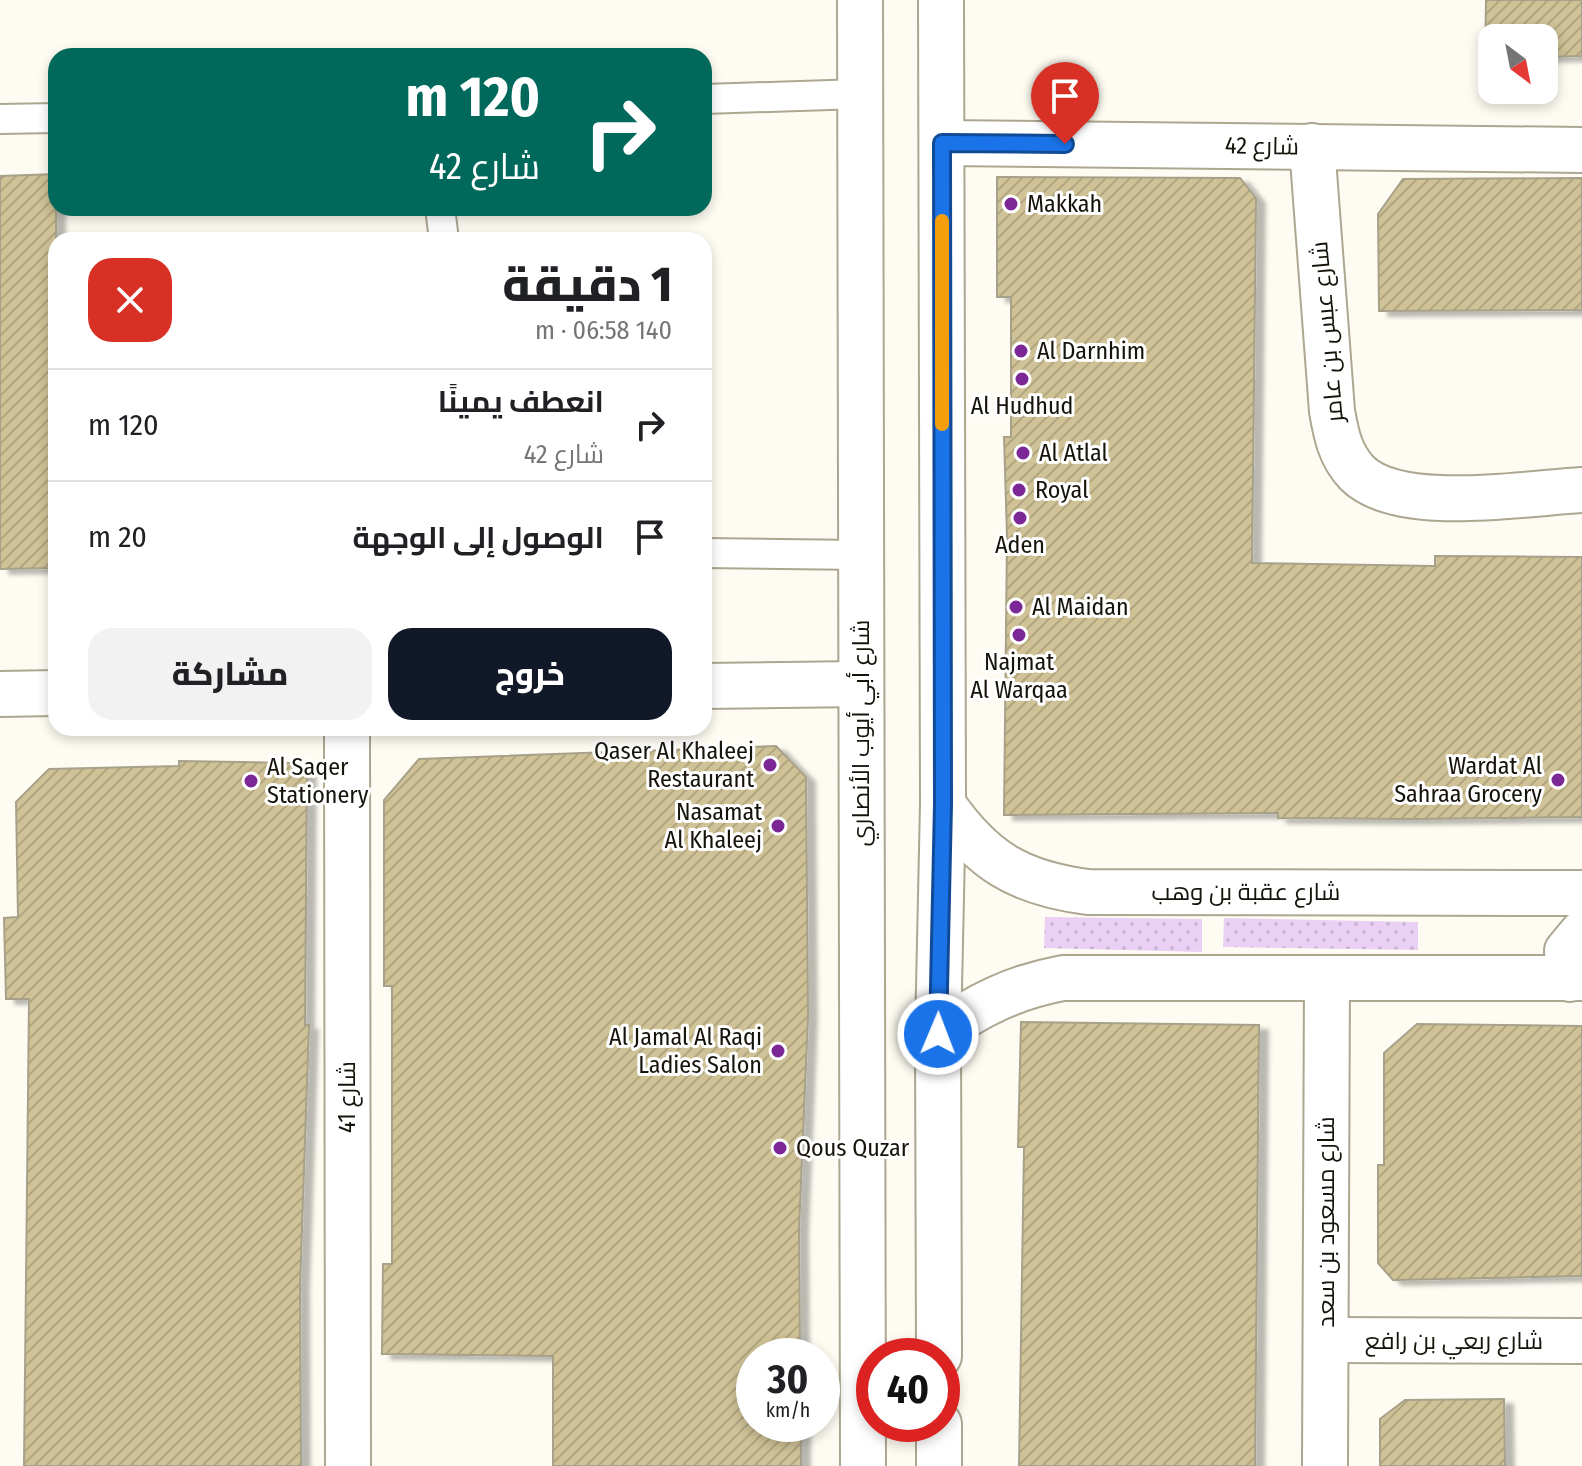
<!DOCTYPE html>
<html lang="ar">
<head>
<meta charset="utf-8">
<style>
  body { margin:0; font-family:"Fira Sans Condensed",Cairo,sans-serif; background:#f2f2f2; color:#202124; direction:rtl; height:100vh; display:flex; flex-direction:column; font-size:30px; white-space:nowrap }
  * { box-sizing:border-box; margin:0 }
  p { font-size:26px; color:#757577 }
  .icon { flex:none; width:44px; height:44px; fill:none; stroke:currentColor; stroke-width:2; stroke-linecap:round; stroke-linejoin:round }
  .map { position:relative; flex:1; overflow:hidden; direction:ltr }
  .sheet { position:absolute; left:48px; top:232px; width:664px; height:504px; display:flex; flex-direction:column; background:#fff; border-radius:24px; box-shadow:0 4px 12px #0003; direction:rtl }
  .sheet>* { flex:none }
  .guide { position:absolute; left:48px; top:48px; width:664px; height:168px; border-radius:24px; box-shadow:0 4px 12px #0003; direction:rtl; background:#00695c; color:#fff; overflow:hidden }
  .needle { width:52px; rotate:148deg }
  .controls { position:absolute; left:1478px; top:24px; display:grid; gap:16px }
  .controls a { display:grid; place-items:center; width:80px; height:80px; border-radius:16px; background:#fff; box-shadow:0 4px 12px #0003; font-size:40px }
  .speed { position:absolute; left:736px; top:1338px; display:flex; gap:16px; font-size:40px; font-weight:700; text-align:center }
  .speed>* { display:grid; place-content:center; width:104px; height:104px; border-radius:50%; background:#fff; box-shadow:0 4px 12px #0003; line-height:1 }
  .speed small { font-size:20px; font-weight:400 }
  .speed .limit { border:12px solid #d22; background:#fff; color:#111 }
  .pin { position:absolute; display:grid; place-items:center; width:68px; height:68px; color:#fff; margin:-82px -34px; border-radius:50% 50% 50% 0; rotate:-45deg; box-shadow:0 0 8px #0007 }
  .pin .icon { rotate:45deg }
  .me { position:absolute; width:88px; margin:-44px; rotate:1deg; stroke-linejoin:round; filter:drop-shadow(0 0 6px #0008) }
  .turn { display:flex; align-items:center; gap:28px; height:168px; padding:0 40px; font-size:36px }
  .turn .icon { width:104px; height:104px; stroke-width:2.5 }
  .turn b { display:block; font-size:56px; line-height:68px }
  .round { display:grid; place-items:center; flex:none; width:84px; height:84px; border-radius:24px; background:#f2f2f2 }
  .headline { display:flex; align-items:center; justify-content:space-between; height:136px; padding:0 40px }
  h1 { font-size:48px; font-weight:800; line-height:60px }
  .primary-button { display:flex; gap:16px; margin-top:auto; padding:16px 40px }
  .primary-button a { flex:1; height:92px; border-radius:24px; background:#111827; color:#fff; font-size:32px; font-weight:800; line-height:92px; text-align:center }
  .primary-button a+a { background:#f2f2f2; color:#202124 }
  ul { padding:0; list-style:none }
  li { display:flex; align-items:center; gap:24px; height:112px; padding:0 40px; border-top:2px solid #e0e0e0 }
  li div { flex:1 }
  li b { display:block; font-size:30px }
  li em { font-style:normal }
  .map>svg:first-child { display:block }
  .green { fill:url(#green-dots) }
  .building { fill:url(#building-hatch); stroke:#a8a18a; stroke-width:2; filter:url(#shadow) }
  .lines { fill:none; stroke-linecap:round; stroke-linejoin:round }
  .service-casing { stroke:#ada690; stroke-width:32 }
  .minor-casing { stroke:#ada690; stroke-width:48 }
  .tertiary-casing { stroke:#ada690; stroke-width:48 }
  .service { stroke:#fff; stroke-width:28 }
  .minor { stroke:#fff; stroke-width:44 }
  .tertiary { stroke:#fff; stroke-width:44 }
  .route-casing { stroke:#114b97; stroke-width:20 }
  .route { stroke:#1a73e8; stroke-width:14 }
  .slow { stroke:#f59e0b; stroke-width:14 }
  .poi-dot { fill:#7b2796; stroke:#fff; stroke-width:3 }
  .labels { text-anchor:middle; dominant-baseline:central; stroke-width:6; stroke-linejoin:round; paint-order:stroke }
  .street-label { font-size:24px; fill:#16130b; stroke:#fff }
  .poi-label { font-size:24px; fill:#16130b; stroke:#fff; text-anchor:start }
</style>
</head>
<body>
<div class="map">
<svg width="1582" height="1466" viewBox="0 0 1582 1466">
  <defs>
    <pattern id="green-dots" width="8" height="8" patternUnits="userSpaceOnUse" patternTransform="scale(2)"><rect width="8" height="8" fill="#e9d0f4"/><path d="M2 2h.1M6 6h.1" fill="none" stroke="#c7b2d0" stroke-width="1.8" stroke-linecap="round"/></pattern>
    <pattern id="building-hatch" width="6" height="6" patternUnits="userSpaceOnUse" patternTransform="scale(2)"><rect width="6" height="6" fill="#cfc296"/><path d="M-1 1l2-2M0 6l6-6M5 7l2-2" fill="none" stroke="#b1a680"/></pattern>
    <filter id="shadow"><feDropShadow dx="9" dy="5" stdDeviation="2" flood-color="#0004"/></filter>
  </defs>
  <rect width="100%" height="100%" fill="#fefcf2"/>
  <g class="green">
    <polygon points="1045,917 1202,919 1202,952 1044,948"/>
    <polygon points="1224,918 1418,922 1418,950 1223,947"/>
  </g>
  <g class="building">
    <polygon points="1486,0 1582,0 1582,56 1544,57 1544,38 1492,38 1492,58 1485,58"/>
    <polygon points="56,174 56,568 0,569 0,176"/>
    <polygon points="997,177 1240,178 1256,198 1252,563 1435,566 1435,556 1582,557 1582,817 1411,819 1278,818 1278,813 1004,815 1007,536 1004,437 1011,437 1011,297 997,297"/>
    <polygon points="1582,178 1582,310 1379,311 1378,214 1403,179"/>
    <polygon points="776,746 806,777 808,1016 799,1229 800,1356 754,1356 754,1424 801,1424 801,1466 553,1466 553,1356 382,1354 383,1264 392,1264 392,986 384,986 384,800 419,759"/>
    <polygon points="179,761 293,763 307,771 305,1025 309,1025 300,1286 301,1466 24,1466 29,999 6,999 4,918 18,917 16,802 49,769 179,766"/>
    <polygon points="1021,1022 1259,1025 1255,1466 1019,1466 1024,1147 1018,1147"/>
    <polygon points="1417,1024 1582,1026 1582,1276 1393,1280 1378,1263 1378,1165 1384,1165 1384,1053"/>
    <polygon points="1504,1399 1505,1466 1380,1466 1380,1419 1405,1400"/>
  </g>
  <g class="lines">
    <defs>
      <g id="service">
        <polyline points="704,99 860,94"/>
        <polyline points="0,119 56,118"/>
        <polyline points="440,208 444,240"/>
        <polyline points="704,553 861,555"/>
      </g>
      <g id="minor">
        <polyline points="942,143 1582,150"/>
        <path d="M 1312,146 L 1332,411 C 1336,434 1340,455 1357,473 C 1399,515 1526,493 1582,490"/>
        <polyline points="704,686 861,684"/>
        <polyline points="0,694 56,693"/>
        <polyline points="347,728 348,1466"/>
        <polyline points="1326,1340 1582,1341"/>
        <polyline points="1325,1466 1327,978"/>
      </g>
      <g id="tertiary">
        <polyline points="860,0 863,1466"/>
        <path d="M 943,804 C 982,861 1019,883 1088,892 L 1582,893"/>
        <polyline points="1570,979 1567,951 1582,933"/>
        <path d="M 938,1034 C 977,1005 1015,987 1063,978 L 1582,978"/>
        <polyline points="939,1356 938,1034 943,804 941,0"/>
        <polyline points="939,1424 939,1466"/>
      </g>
    </defs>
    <use href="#service" class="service-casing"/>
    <use href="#minor" class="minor-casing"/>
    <use href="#tertiary" class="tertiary-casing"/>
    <use href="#service" class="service"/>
    <use href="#minor" class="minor"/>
    <use href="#tertiary" class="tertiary"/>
  </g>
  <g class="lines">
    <defs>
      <polyline id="route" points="938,1034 943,804 942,143 1065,144"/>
    </defs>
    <use href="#route" class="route-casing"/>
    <use href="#route" class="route"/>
    <polyline class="slow" points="942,221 942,424"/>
  </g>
  <g class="poi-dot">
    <circle cx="1011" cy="204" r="8"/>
    <circle cx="1021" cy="351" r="8"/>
    <circle cx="1022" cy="379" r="8"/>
    <circle cx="1023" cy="453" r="8"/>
    <circle cx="1019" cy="490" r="8"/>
    <circle cx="1020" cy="518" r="8"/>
    <circle cx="1016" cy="607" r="8"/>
    <circle cx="1019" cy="635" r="8"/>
    <circle cx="770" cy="765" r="8"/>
    <circle cx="1558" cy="780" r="8"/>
    <circle cx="251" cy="781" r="8"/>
    <circle cx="778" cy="826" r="8"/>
    <circle cx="778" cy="1051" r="8"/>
    <circle cx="780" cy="1148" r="8"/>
  </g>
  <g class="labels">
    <g class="street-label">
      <text transform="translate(1262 146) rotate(1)">شارع 42</text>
      <text transform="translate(1327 332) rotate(-95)">شارع عبس بن عامر</text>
      <text transform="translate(861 733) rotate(-90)">شارع أبي أيوب الأنصاري</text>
      <text x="1246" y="892">شارع عقبة بن وهب</text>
      <text transform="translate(347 1097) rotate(-90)">شارع 41</text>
      <text transform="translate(1326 1222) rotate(-90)">شارع مسعود بن سعد</text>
      <text x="1454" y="1341">شارع ربعي بن رافع</text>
    </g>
    <g class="poi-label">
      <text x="1027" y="204">Makkah</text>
      <text x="1037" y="351">Al Darnhim</text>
      <text x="1022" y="406" text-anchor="middle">Al Hudhud</text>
      <text x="1039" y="453">Al Atlal</text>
      <text x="1035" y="490">Royal</text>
      <text x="1020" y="545" text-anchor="middle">Aden</text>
      <text x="1032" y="607">Al Maidan</text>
      <text x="1019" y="662" text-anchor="middle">Najmat<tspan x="1019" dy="28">Al Warqaa</tspan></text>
      <text x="754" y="751" text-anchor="end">Qaser Al Khaleej<tspan x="754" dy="28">Restaurant</tspan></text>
      <text x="1542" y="766" text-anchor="end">Wardat Al<tspan x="1542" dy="28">Sahraa Grocery</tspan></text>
      <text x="267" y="767">Al Saqer<tspan x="267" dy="28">Stationery</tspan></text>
      <text x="762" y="812" text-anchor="end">Nasamat<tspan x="762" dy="28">Al Khaleej</tspan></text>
      <text x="762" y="1037" text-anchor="end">Al Jamal Al Raqi<tspan x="762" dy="28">Ladies Salon</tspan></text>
      <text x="796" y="1148">Qous Quzar</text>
    </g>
  </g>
</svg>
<div class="controls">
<a><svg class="needle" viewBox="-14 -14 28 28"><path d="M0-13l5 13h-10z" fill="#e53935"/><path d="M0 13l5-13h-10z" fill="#757577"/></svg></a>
</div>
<div class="speed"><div>30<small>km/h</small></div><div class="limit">40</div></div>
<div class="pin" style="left:1065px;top:144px;background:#d93025"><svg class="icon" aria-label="arrive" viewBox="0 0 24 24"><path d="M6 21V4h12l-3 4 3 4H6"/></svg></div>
<svg class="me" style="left:938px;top:1034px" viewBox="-20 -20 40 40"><circle r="17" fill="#1a73e8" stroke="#fff" stroke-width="3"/><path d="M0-11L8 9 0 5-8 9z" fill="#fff"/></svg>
<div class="guide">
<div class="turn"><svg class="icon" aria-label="right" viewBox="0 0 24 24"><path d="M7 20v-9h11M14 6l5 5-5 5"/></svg><div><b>120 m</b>شارع 42</div></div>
</div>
<section class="sheet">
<div class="headline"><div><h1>1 دقيقة</h1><p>140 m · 06:58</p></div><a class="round" style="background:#d93025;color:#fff"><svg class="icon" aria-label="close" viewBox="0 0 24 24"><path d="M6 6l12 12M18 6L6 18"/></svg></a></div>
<ul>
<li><svg class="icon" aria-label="right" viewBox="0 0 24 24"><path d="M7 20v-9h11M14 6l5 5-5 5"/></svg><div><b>انعطف يمينًا</b><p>شارع 42</p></div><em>120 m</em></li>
<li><svg class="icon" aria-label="arrive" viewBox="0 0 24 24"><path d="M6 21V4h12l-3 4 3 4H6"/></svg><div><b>الوصول إلى الوجهة</b></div><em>20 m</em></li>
</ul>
<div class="primary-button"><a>خروج</a><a>مشاركة</a></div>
</section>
</div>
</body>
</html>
